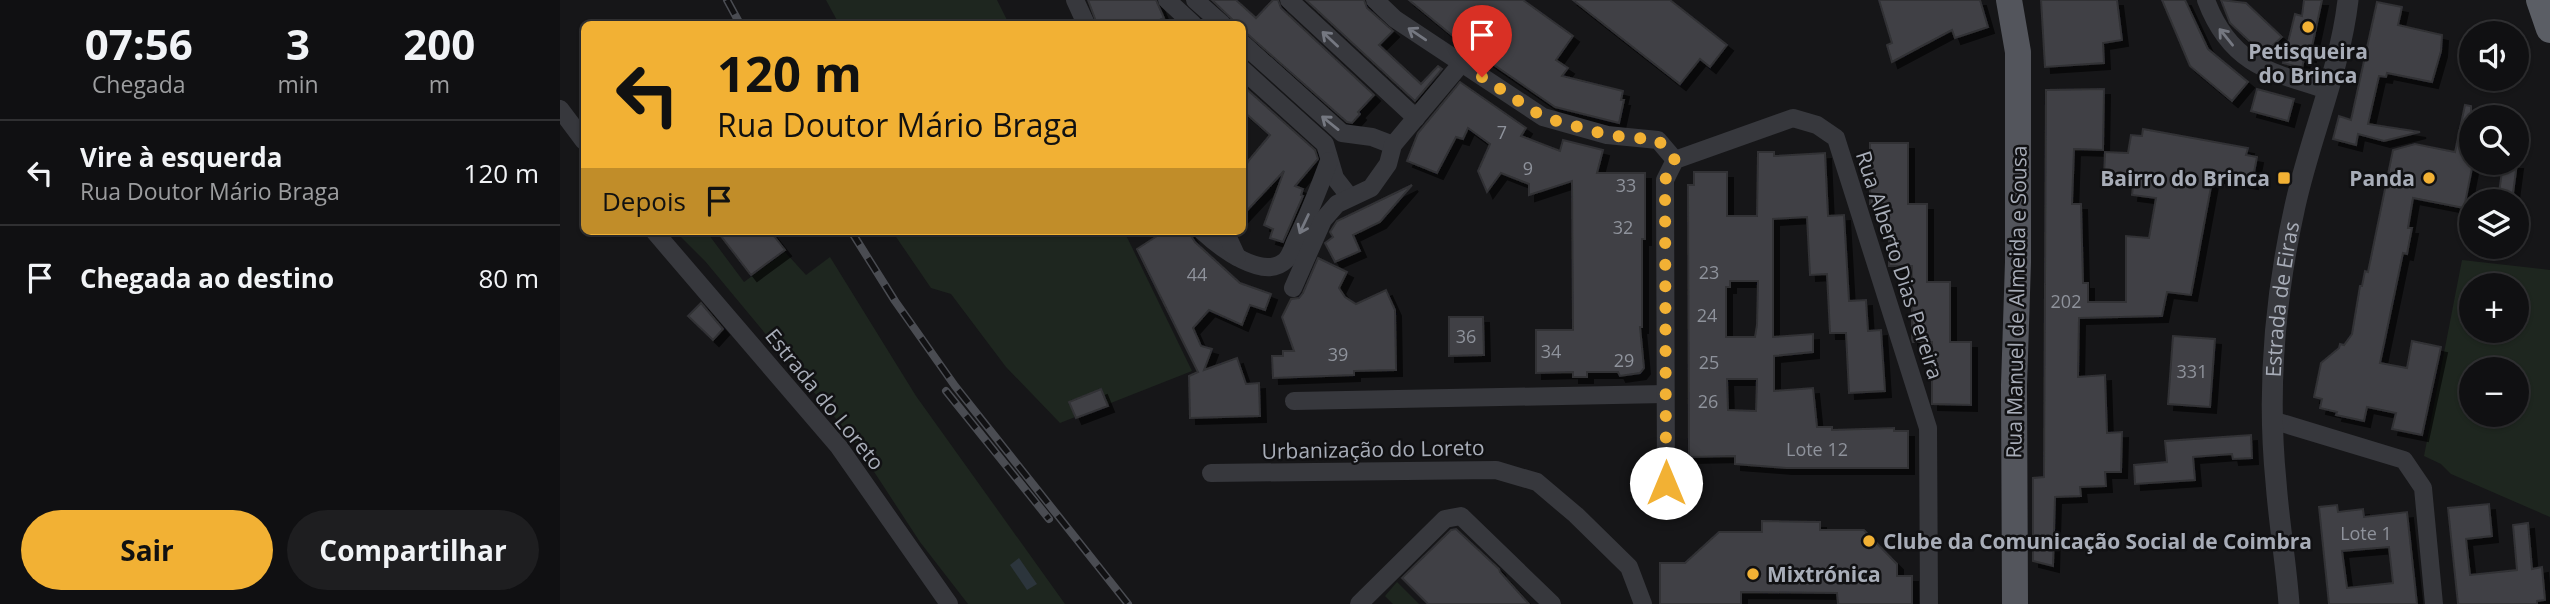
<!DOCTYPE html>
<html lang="pt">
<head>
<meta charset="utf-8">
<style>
  body { margin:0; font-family:"Open Sans",sans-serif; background:#1e1e20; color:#f1f3f6; height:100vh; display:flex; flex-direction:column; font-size:26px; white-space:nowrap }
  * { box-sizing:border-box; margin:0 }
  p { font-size:23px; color:#9c9d9f }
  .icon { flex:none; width:38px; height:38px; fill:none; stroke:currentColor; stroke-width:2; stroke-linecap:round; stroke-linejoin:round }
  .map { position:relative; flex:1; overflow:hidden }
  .panel { display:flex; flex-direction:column; background:#101012; width:560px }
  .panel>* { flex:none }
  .top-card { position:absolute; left:21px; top:21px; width:665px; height:214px; border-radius:10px; box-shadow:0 2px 5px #0004,0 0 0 2px #303032; background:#f2b134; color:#111; overflow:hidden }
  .tools { position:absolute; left:1899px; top:21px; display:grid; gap:14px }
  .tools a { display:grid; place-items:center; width:70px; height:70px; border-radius:50%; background:#101012; box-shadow:0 2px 5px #0004,0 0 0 2px #303032; font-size:35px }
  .pin { position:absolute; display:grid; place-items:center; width:60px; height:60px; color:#fff; margin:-72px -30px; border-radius:50% 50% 50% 0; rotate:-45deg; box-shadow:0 0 7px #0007 }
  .pin .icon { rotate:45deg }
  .me { position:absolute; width:77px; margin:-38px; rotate:0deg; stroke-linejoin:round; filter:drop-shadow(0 0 5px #0008) }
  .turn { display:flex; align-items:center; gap:24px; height:147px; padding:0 21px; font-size:32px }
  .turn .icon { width:91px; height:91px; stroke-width:2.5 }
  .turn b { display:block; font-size:49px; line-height:60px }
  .then { display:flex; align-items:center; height:66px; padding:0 21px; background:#0003; gap:14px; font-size:26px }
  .eta { display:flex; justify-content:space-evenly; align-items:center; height:119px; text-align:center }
  .eta b { font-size:42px; font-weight:700; line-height:49px }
  .action { display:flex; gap:14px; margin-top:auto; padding:14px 21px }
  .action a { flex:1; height:80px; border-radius:42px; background:#f2b134; color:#111; font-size:28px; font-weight:700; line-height:80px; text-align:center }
  .action a+a { background:#1e1e20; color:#f1f3f6 }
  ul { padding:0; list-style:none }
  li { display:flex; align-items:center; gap:21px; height:105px; padding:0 21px; border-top:2px solid #303032 }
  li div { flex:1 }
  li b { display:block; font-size:26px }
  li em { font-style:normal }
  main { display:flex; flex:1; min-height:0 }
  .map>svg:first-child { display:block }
  .green { fill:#1e261f; fill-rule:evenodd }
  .water { fill:#2c353c }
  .building { fill:#404145; stroke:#303034; stroke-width:2; fill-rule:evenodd; filter:url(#shadow) }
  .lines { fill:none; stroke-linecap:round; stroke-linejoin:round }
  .minor { stroke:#37383d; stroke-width:18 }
  .tertiary { stroke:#37383d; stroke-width:21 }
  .primary { stroke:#53555c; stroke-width:26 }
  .trunk { stroke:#5b5e65; stroke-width:28 }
  .rail-casing { stroke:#4a4c52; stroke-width:8 }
  .rail { stroke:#111113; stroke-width:5; stroke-dasharray:16; stroke-linecap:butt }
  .oneway { stroke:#757881 }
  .route { stroke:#f2b134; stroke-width:12; stroke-dasharray:0 21.6 }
  .poi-dot { fill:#f2b134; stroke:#111113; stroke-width:2.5 }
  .labels { text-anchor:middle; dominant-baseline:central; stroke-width:5; stroke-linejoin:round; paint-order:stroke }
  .number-label { font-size:18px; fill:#8e929b }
  .poi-label { font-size:21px; font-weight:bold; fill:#a8adb8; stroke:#111113; text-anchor:end }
  .street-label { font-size:21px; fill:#a8adb8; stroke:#111113 }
</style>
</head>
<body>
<main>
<section class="panel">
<div class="eta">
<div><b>07:56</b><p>Chegada</p></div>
<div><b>3</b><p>min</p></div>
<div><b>200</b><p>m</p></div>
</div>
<ul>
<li><svg class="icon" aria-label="left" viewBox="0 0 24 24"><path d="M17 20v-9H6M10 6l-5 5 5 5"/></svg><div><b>Vire à esquerda</b><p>Rua Doutor Mário Braga</p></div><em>120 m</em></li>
<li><svg class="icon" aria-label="arrive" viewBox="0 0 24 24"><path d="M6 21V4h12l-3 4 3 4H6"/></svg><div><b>Chegada ao destino</b></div><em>80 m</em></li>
</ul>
<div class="action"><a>Sair</a><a>Compartilhar</a></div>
</section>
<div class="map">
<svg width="1990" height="604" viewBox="0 0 1990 604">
  <defs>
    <filter id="shadow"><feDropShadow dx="6" dy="6" stdDeviation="0" flood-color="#0009"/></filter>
  </defs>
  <rect width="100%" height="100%" fill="#161618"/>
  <g class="green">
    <polygon points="266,0 437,0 449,24 279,24"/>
    <polygon points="115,231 146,231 184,282 225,252 246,275 270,257 356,396 505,604 408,604 360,542 292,438 145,261"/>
    <polygon points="332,231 564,231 632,371 500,423 446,367 391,294 371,288"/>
    <path d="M 1902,260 L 1990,270 L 1990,517 L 1891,474 L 1881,464 L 1864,456 ZM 1911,285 L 1956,285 L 1956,331 L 1911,331 ZM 1911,369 L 1956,369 L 1956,415 L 1911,415 Z"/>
    <polygon points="837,582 859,604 833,604 825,596"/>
  </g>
  <polygon class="water" points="459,558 477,584 467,590 450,565"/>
  <g class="building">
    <polygon points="528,0 596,0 604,18 591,24 537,24"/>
    <polygon points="652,0 676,0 696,18 713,0 718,0 721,8 814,95 798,112 800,114 792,123 787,122 684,31 682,24 677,24"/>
    <polygon points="746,0 804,0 807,8 833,31 819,45 861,84 878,66 882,69 855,101"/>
    <polygon points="849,0 963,0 1013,36 996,60 1008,68 1002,76 1063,91 1061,100 1064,100 1059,123 995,107 899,41"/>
    <polygon points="1013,0 1110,0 1167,45 1150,67 1140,59 1120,84"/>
    <polygon points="1319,0 1420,0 1428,27 1395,38 1392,30 1332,62 1327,45 1332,43"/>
    <polygon points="1481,0 1557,0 1562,40 1543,43 1544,63 1485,67"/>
    <polygon points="1602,0 1625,0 1648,49 1688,82 1672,101 1630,66"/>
    <polygon points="1661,0 1686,3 1722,37 1703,54 1670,23"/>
    <polygon points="1744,0 1762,0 1750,56 1745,55 1742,68 1723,63 1735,14 1742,16"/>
    <polygon points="1817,2 1842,7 1838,25 1882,35 1881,51 1872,82 1827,73 1826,77 1819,76 1808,124 1860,132 1824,141 1798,134 1796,145 1773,139 1779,116 1791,120"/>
    <polygon points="900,82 966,128 961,136 1000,151 1003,140 1043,150 1037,173 1085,173 1085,239 1082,239 1082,327 1080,327 1084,368 1080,373 1060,376 1058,372 1027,372 1027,377 1013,377 1013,372 976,373 976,330 1013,330 1012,181 969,195 969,184 941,173 927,192 918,171 930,144 908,128 903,139 896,137 877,173 847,161 858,133"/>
    <polygon points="682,85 755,150 758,159 735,186 743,189 741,195 743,196 723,242 710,238 713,229 704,225 724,171 682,216 682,172 689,160 710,135 682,110"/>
    <polygon points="1544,89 1543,150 1514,149 1512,204 1521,204 1523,283 1528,283 1528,302 1566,302 1566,236 1589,238 1596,198 1572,195 1574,178 1544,177 1545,152 1568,153 1571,135 1582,136 1583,129 1688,148 1686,155 1697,157 1692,183 1653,176 1631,295 1607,292 1602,316 1519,318 1518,377 1545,375 1547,433 1562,432 1561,472 1545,472 1546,486 1520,487 1521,496 1495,497 1493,566 1473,561 1473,478 1484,477 1486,90"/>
    <polygon points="1697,89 1734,99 1728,121 1691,111"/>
    <polygon points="1905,105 1911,106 1911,163 1913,163 1904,208 1853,198 1848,228 1852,228 1847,254 1843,253 1820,363 1847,368 1852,341 1881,347 1862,435 1832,429 1836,413 1807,407 1804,421 1776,415 1777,412 1760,408 1762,399 1754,397 1761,363 1779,348 1780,344 1784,345 1792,334 1800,286 1802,286 1805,271 1808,272 1833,150 1855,144 1895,152"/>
    <polygon points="1310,143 1348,143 1348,204 1367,204 1367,282 1390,282 1390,342 1411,342 1411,405 1372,404 1372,342 1353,342 1352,339 1352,266 1329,266 1329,204 1310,204"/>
    <path d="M 1198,152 L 1214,152 L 1214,156 L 1265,153 L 1268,216 L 1284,215 L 1289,301 L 1306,300 L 1308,331 L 1321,330 L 1325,391 L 1289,393 L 1286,333 L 1270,333 L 1267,274 L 1250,275 L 1247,217 L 1213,219 L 1213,337 L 1253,334 L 1253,352 L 1214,356 L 1214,391 L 1253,388 L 1257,427 L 1272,427 L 1272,430 L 1334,428 L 1334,431 L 1348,431 L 1348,468 L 1226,468 L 1175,464 L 1175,456 L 1129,457 L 1128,185 L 1134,185 L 1134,172 L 1167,172 L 1167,216 L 1197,216 ZM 1170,281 L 1198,281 L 1197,325 L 1195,337 L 1166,337 L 1166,287 L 1170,287 ZM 1167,379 L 1197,379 L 1196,411 L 1168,410 Z"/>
    <polygon points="1943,163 1957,163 1952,201 1938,201"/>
    <polygon points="852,185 820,222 793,235 800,251 775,262 765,243 773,237 770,232 777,221"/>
    <polygon points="157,231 210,231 225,250 191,275"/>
    <polygon points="594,231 628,231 635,242 680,283 711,294 705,310 690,305 682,325 649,310 633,328 641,346 652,349 644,370 677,358 686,384 699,383 700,416 630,418 629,376 638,372 577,249 597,236"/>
    <polygon points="758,258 787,272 779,288 785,297 796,304 826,290 835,310 836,370 794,371 794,375 713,378 712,356 723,356 723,351 734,351 722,317 731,299 739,298 743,293"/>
    <polygon points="141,303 163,329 153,340 128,316"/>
    <polygon points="889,317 923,317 924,355 889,356"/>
    <polygon points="1613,336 1655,339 1650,407 1608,404"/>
    <polygon points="541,389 548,406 516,418 509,402"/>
    <polygon points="1691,435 1692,458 1673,459 1672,454 1633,457 1635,480 1575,484 1574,465 1607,462 1605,441"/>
    <polygon points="1929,504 1932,536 1906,539 1910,575 1957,570 1953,525 1968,523 1972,569 1982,567 1985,600 1977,601 1977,604 1898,604 1888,508"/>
    <path d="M 1777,505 L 1778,512 L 1803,509 L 1804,517 L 1847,512 L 1857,604 L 1769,604 L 1759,507 ZM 1829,547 L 1833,583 L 1787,588 L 1782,551 Z"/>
    <polygon points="1202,521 1260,522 1260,530 1304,530 1337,564 1337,576 1352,576 1352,604 1278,604 1277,593 1181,592 1181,604 1100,604 1100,563 1125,563 1159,532 1202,532"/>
    <polygon points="896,529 939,569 940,572 969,604 868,604 842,578 891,530"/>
  </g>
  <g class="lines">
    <g class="minor">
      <polyline points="515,0 526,24"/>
      <polyline points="607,0 633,24"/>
      <polyline points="635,0 662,24"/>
      <polyline points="729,0 856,118"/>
      <polyline points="815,0 835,19 983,117 1047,135 1098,140 1115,160"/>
      <path d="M 1646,0 C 1670,64 1709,72 1768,90"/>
      <polyline points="682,43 782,133 812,137 833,145"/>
      <polyline points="682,69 765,144 775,178 789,196"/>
      <polyline points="0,109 24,141"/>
      <polyline points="94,231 279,447 389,604"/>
      <path d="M 642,231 C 659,247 704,282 726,260 C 731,255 733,246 736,240 C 749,214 759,188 769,161"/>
      <polyline points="665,231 677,257"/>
      <polyline points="733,288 763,220 777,204 811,188 828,164 833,145 901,64"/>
      <polyline points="734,401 1105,394"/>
      <polyline points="1712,420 1844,460 1863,488 1874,604"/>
      <polyline points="651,473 936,470 977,482 1016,515 1069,567 1083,604"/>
      <polyline points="1106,483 1105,180 1115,160 1233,118 1257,125 1276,138 1368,428 1369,604"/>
      <polyline points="799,604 885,519 901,516 992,604"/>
    </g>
    <path class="tertiary" id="s1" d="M 1729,604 C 1726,563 1719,523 1716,482 C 1707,391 1715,296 1735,206 C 1750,137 1780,70 1788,0"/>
    <polyline class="primary" points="1449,0 1458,52 1458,262 1454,385 1455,604"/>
    <polyline class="trunk" points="1980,0 1990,29"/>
    <defs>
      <g id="rail">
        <polyline points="167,0 180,24"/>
        <polyline points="291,231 335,301 395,386 568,604"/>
        <polyline points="386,391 489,519"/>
      </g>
    </defs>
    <use href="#rail" class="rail-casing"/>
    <use href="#rail" class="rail"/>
  </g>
  <defs><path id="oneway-shaft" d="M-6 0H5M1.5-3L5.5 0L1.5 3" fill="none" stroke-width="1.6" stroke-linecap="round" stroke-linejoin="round" transform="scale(1.75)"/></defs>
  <g class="oneway">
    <use href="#oneway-shaft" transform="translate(857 34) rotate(-146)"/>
    <use href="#oneway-shaft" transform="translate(1666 37) rotate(-129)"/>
    <use href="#oneway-shaft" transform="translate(770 39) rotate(-137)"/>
    <use href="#oneway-shaft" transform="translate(770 123) rotate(-141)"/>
    <use href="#oneway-shaft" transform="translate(744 224) rotate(115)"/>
  </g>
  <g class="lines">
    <polyline class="route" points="922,77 983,117 1047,135 1098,140 1115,160 1105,180 1106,483"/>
  </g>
  <g class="poi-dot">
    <circle cx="1748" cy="27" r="7"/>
    <rect x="1717" y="171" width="14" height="14" rx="3.5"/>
    <circle cx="1869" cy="178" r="7"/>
    <circle cx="1309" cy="541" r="7"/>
    <circle cx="1193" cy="574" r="7"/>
  </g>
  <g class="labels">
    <g class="number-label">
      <text x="942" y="132">7</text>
      <text x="968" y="168">9</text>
      <text x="1066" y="185">33</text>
      <text x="1063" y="227">32</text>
      <text x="1149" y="272">23</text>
      <text x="637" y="274">44</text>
      <text x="1506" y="301">202</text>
      <text x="1147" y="315">24</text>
      <text x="906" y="336">36</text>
      <text x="991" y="351">34</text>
      <text x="778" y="354">39</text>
      <text x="1064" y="360">29</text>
      <text x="1149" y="362">25</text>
      <text x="1632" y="371">331</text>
      <text x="1148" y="401">26</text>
      <text x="1257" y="449">Lote 12</text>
      <text x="1806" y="533">Lote 1</text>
    </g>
    <g class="poi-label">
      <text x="1748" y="51" text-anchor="middle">Petisqueira<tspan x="1748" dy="24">do Brinca</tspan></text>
      <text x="1710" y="178">Bairro do Brinca</text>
      <text x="1855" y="178">Panda</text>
      <text x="1323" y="541" text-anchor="start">Clube da Comunicação Social de Coimbra</text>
      <text x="1207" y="574" text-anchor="start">Mixtrónica</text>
    </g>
    <g class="street-label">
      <text transform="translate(1340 265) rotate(72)">Rua Alberto Dias Pereira</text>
      <text stroke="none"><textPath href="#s1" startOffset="306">Estrada de Eiras</textPath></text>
      <text transform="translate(1456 302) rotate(-89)">Rua Manuel de Almeida e Sousa</text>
      <text transform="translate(265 399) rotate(51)">Estrada do Loreto</text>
      <text transform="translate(813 449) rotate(-1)">Urbanização do Loreto</text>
    </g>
  </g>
</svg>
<div class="tools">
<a><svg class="icon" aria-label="sound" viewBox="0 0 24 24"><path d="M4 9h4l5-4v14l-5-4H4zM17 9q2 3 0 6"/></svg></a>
<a><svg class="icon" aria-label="search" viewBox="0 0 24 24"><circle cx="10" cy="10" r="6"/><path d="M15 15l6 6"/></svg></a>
<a><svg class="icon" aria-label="layers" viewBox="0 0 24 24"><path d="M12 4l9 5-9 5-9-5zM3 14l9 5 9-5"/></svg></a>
<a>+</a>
<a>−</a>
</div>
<div class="pin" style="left:922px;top:77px;background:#d93025"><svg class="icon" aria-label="arrive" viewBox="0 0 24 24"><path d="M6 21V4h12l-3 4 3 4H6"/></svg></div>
<svg class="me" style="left:1106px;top:483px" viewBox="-20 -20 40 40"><circle r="19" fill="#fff"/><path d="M0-13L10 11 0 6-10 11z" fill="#f2b134"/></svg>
<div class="top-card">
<div class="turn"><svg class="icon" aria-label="left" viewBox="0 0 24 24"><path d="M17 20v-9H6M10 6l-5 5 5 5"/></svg><div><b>120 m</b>Rua Doutor Mário Braga</div></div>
<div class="then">Depois<svg class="icon" aria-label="arrive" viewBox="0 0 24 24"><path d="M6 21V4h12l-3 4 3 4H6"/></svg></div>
</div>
</div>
</main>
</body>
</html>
